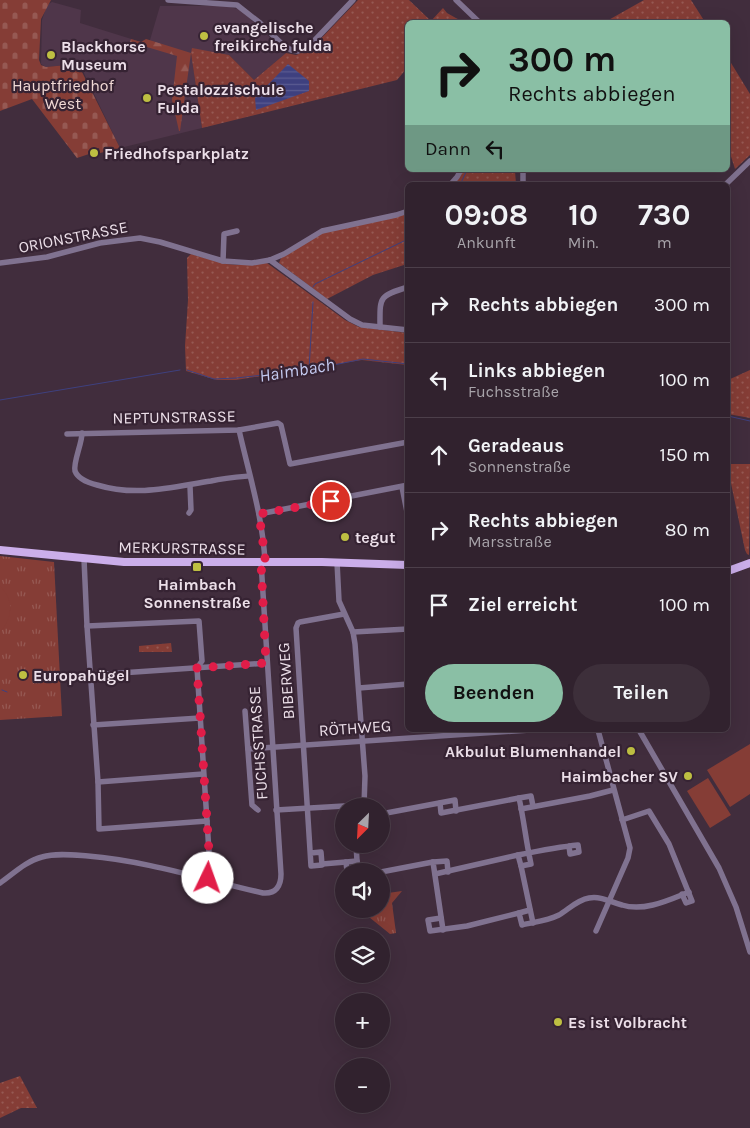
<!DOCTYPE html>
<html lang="de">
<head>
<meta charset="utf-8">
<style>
  body { margin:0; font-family:Karla,sans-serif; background:#3d2f3a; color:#f1f3f6; height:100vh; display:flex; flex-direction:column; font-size:19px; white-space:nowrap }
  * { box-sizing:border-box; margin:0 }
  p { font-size:16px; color:#a8a4aa }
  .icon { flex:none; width:28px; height:28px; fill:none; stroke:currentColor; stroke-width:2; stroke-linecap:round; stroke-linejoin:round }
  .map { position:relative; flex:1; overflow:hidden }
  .panel { position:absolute; left:405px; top:182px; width:325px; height:550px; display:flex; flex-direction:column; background:#31222e; border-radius:8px; box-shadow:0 5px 20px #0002,0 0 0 1px #4c3f4a }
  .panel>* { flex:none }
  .guide { position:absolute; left:405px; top:20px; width:325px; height:152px; border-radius:8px; box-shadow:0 5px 20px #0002,0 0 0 1px #4c3f4a; background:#8abfa5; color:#111; overflow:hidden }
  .needle { width:32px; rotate:204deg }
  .buttons { position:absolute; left:335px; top:798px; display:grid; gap:10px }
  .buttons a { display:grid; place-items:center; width:55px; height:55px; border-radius:50%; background:#31222e; box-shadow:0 5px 20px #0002,0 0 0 1px #4c3f4a; font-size:25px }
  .pin { position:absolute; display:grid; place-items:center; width:42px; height:42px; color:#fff; margin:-21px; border:2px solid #fff; border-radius:50%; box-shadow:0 1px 5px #0007 }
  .me { position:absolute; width:55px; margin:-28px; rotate:3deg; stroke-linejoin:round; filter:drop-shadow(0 0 4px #0008) }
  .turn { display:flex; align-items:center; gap:18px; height:105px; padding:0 20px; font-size:22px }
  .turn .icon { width:65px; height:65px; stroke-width:2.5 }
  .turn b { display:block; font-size:35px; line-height:42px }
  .then { display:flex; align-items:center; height:48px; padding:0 20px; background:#0003; gap:10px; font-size:19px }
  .eta { display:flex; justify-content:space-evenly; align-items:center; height:85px; text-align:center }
  .eta b { font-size:30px; font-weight:700; line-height:35px }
  .primary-button { display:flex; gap:10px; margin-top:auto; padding:10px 20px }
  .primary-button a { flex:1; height:58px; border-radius:30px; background:#8abfa5; color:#111; font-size:20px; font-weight:700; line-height:58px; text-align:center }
  .primary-button a+a { background:#3d2f3a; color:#f1f3f6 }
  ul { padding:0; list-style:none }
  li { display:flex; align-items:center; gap:15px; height:75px; padding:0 20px; border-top:1px solid #4c3f4a }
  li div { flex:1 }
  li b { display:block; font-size:19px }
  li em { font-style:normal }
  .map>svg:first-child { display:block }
  .built { fill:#4f364a }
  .grass { fill:url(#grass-dots) }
  .forest { fill:url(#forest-firs) }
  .cemetery { fill:url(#cemetery-stones) }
  .park { fill:url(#park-tufts) }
  .garden { fill:#853d36 }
  .water { fill:url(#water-rules) }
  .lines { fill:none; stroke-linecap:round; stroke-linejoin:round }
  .stream { stroke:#3e407f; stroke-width:1 }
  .minor { stroke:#807290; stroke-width:5.5 }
  .major { stroke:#cbaeea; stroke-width:8 }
  .route { stroke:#e11d48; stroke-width:9; stroke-dasharray:0 16.2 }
  .poi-dot { fill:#bebf42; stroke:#362333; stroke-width:2 }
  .labels { text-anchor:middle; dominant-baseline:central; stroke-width:4.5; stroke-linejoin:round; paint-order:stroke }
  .poi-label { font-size:16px; font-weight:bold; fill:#ecdfe9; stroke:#362333; text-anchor:start }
  .park-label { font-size:16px; fill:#f1d9d5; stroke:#362333 }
  .street-label { font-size:16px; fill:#ecdfe9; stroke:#362333 }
  .water-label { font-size:18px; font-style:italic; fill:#c4caf0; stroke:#362333 }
</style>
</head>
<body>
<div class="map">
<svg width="750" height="1128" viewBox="0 0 750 1128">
  <defs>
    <pattern id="grass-dots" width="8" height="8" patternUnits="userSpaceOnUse" patternTransform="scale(1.25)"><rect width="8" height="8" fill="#853d36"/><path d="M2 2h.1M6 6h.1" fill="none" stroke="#965953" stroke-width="1.8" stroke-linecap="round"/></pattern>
    <pattern id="forest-firs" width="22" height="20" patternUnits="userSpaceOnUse" patternTransform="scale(1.25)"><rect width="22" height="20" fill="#853d36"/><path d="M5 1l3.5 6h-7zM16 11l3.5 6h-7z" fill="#965953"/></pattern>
    <pattern id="cemetery-stones" width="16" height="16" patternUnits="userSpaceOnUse" patternTransform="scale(1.25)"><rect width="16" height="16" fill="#853d36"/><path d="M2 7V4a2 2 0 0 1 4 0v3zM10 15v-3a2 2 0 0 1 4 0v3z" fill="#965953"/></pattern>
    <pattern id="park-tufts" width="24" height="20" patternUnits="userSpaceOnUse" patternTransform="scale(1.25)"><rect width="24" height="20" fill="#853d36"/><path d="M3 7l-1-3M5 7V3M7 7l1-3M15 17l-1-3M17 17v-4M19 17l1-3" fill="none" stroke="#965953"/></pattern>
    <pattern id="water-rules" width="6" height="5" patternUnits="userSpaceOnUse" patternTransform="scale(1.25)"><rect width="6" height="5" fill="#3e407f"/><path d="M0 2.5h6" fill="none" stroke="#5a5b91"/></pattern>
  </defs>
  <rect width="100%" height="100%" fill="#412d3d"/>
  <polygon class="built" points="52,2 81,10 80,23 141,42 150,40 160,6 226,6 241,10 286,53 254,80 229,55 191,53 202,128 120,148 82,69 67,65 46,67 41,64 42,20 47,5"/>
  <g class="grass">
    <polygon points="358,0 409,0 431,21 443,8 447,13 463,22 408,22 407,68 397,80 202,128 191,53 192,48 229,55 254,80 286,53 296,55 311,49"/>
    <polygon points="644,0 691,0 705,22 605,22"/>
    <polygon points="728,58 750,94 750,155 735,169 728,147"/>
    <polygon points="463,170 515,170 516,185 454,185"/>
    <polygon points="407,213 407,264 373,275 327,299 279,263 281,258 322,233"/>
    <polygon points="191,254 226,264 238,265 267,263 345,320 359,327 407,333 407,365 362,360 236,380 217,380 186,371 185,346 188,300 187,258"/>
    <polygon points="750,370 750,418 728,414 728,380"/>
    <polygon points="729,464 750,464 749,555 747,554 745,550 728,469"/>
    <polygon points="171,643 172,652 139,652 139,646"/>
    <polygon points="20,1076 37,1108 21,1108 0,1118 0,1083"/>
  </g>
  <polygon class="forest" points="131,39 141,42 146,39 191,53 180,131 179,131 172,100 177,56 130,42"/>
  <polygon class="cemetery" points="0,0 51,0 41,19 39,60 41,65 46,67 67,65 81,70 120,148 100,153 99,148 88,151 89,154 77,158 32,99 0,111"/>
  <g class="park">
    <polygon points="0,556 54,562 62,716 0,720"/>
    <polygon points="402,891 392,903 396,933 390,934 364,913 354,909 381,909 381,894"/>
  </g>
  <g class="garden">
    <path d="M 0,586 C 14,599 13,618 0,632 Z"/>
    <polygon points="750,744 750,794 730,807 707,770"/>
    <polygon points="708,778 731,815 710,828 687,791"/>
  </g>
  <polygon class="water" points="288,64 309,81 309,91 256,110 255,98"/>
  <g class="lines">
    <g class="stream">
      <polyline points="460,185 467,170"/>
      <polyline points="408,217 406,221 408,223"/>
      <polyline points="313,287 315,284 408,239"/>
      <polyline points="309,369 313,302"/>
      <polyline points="187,370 214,379 236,378 309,370 363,359 408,364"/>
      <polyline points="0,400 180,370"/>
      <polyline points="728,416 750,421"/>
      <polyline points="2,690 7,692"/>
    </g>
    <g class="minor">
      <polyline points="168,0 237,5 260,23 282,44 291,50 298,51 306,47 314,41 353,0"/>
      <polyline points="456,0 479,22"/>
      <polyline points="523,170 523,185"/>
      <polyline points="450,185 457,177 461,170"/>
      <polyline points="725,185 750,161"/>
      <polyline points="270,260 350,319 362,325 408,330"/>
      <polyline points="223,261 224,234 237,231"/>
      <polyline points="0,263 47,257 100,243 140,238 160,242 223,261 252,263 270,260 284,254 322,231 396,215 408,211"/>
      <path d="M 380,327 C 380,297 378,296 408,287"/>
      <path d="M 239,430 C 249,474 263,518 265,562"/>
      <path d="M 82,433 C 82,444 73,462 75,471 C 78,479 89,483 97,485 C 137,497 172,487 211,481 C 224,478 237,477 249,476"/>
      <polyline points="67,434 239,430 278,423 281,425 290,464 408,442"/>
      <polyline points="402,487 408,517"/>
      <polyline points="189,513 191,510 190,486"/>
      <polyline points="259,514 408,485"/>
      <polyline points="84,559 87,626 98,782 99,829 207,821"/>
      <polyline points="337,562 339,601 353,632 355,644 365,776 364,806"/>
      <polyline points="87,626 199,621 202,661 197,668"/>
      <polyline points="353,632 408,629"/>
      <polyline points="197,668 210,867 208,878"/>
      <polyline points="91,675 267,663"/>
      <polyline points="359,688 408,684"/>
      <polyline points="245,711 252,805 258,810"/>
      <polyline points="93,725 200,718"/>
      <polyline points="639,730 719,868 736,907 750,952"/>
      <polyline points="248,749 530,730"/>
      <polyline points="98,782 203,774"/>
      <polyline points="440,803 441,813 519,798"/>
      <polyline points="347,806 364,805"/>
      <path d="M 533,806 L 531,796 L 519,798 C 524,820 526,842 531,864 L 521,866 L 518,855 C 538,851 558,847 578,845 L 579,852 L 570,854 L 569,846"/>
      <polyline points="521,809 590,796 613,790"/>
      <polyline points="276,810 344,806"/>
      <polyline points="381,814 455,800 456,811"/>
      <polyline points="622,820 649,811 669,844 692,901 686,903 682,894"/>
      <polyline points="356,844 357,861"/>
      <polyline points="311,853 321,852 322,865 311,866 296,628 298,623 300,622 344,614"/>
      <polyline points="322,864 346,862"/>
      <polyline points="521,866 533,923"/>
      <polyline points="347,871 346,862 357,861 358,871"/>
      <polyline points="381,872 433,862"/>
      <polyline points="435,874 518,855"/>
      <path d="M 0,883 C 13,874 26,861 42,857 C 56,853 73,855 88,856 C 148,861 205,880 263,893 C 276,894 281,886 281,874 L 261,562"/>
      <path d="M 530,910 L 519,913 L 522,925 C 534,922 547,921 559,915 C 569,909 577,900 589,898 C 602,896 610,902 622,905 C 644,912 669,900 689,892"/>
      <polyline points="441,918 428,920 430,931 467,926 519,913"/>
      <polyline points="443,930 433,862 447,861 448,872"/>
      <polyline points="596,931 628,858 630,848 598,730"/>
    </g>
    <g class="major">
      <polyline points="0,550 124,562 322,562 408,565"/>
      <polyline points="728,571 750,563"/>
    </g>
  </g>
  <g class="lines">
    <polyline class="route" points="208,878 210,867 197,668 266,663 261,562 265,562 265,557 259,514 331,501"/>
  </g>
  <g class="poi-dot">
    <circle cx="204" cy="36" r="5"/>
    <circle cx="51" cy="55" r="5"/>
    <circle cx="147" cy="98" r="5"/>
    <circle cx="94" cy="153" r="5"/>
    <circle cx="345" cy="537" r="5"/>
    <rect x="192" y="562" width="10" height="10" rx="2.5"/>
    <circle cx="23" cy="675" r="5"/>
    <circle cx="631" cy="751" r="5"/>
    <circle cx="688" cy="776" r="5"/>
    <circle cx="558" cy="1022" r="5"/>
  </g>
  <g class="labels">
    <g class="poi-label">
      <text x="214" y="27">evangelische<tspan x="214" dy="18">freikirche fulda</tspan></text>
      <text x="61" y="46">Blackhorse<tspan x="61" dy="18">Museum</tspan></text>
      <text x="157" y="89">Pestalozzischule<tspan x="157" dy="18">Fulda</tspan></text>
      <text x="104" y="153">Friedhofsparkplatz</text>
      <text x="355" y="537">tegut</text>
      <text x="197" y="584" text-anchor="middle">Haimbach<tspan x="197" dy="18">Sonnenstraße</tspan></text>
      <text x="33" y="675">Europahügel</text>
      <text x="621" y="751" text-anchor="end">Akbulut Blumenhandel</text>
      <text x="678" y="776" text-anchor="end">Haimbacher SV</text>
      <text x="568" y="1022">Es ist Volbracht</text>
    </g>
    <g class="park-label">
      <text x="63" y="85">Hauptfriedhof<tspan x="63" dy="18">West</tspan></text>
    </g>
    <g class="street-label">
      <text transform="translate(73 237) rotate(-11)">ORIONSTRASSE</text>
      <text transform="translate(174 417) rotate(-1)">NEPTUNSTRASSE</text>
      <text transform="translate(182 548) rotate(1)">MERKURSTRASSE</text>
      <text transform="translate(286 681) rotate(-94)">BIBERWEG</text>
      <text transform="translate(355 728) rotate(-4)">RÖTHWEG</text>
      <text transform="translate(258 743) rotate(-94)">FUCHSSTRASSE</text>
    </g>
    <g class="water-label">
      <text transform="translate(297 370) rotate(-9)">Haimbach</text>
    </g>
  </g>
</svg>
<div class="buttons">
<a><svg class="needle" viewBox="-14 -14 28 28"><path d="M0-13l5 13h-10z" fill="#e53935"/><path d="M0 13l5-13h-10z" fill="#a8a4aa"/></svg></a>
<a><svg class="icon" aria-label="sound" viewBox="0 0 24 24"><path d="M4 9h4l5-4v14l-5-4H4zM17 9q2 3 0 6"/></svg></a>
<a><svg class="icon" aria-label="layers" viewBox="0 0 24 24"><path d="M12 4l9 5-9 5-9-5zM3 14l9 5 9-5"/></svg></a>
<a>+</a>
<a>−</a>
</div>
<div class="pin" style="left:331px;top:501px;background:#d93025"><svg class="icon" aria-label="arrive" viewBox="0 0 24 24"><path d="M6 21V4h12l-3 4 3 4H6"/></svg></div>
<svg class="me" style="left:208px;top:878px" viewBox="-20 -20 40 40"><circle r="19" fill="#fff"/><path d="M0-13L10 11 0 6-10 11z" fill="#e11d48"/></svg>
<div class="guide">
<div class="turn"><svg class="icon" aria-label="right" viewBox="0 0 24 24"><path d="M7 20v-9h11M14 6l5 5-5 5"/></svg><div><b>300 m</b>Rechts abbiegen</div></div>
<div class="then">Dann<svg class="icon" aria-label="left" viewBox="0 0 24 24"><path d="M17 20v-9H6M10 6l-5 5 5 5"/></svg></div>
</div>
<section class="panel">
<div class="eta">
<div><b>09:08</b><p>Ankunft</p></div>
<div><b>10</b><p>Min.</p></div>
<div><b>730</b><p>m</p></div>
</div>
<ul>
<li><svg class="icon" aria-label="right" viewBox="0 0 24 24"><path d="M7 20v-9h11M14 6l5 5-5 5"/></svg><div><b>Rechts abbiegen</b></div><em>300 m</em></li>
<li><svg class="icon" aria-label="left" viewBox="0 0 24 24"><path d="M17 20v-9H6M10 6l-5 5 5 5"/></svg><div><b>Links abbiegen</b><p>Fuchsstraße</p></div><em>100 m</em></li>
<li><svg class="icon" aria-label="ahead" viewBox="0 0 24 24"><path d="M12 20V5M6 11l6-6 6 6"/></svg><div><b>Geradeaus</b><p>Sonnenstraße</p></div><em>150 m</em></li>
<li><svg class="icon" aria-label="right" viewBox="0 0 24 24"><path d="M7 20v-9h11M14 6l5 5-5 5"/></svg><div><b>Rechts abbiegen</b><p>Marsstraße</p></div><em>80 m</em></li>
<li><svg class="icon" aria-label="arrive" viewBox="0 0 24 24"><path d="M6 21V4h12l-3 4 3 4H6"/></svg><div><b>Ziel erreicht</b></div><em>100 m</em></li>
</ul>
<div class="primary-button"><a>Beenden</a><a>Teilen</a></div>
</section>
</div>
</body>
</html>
